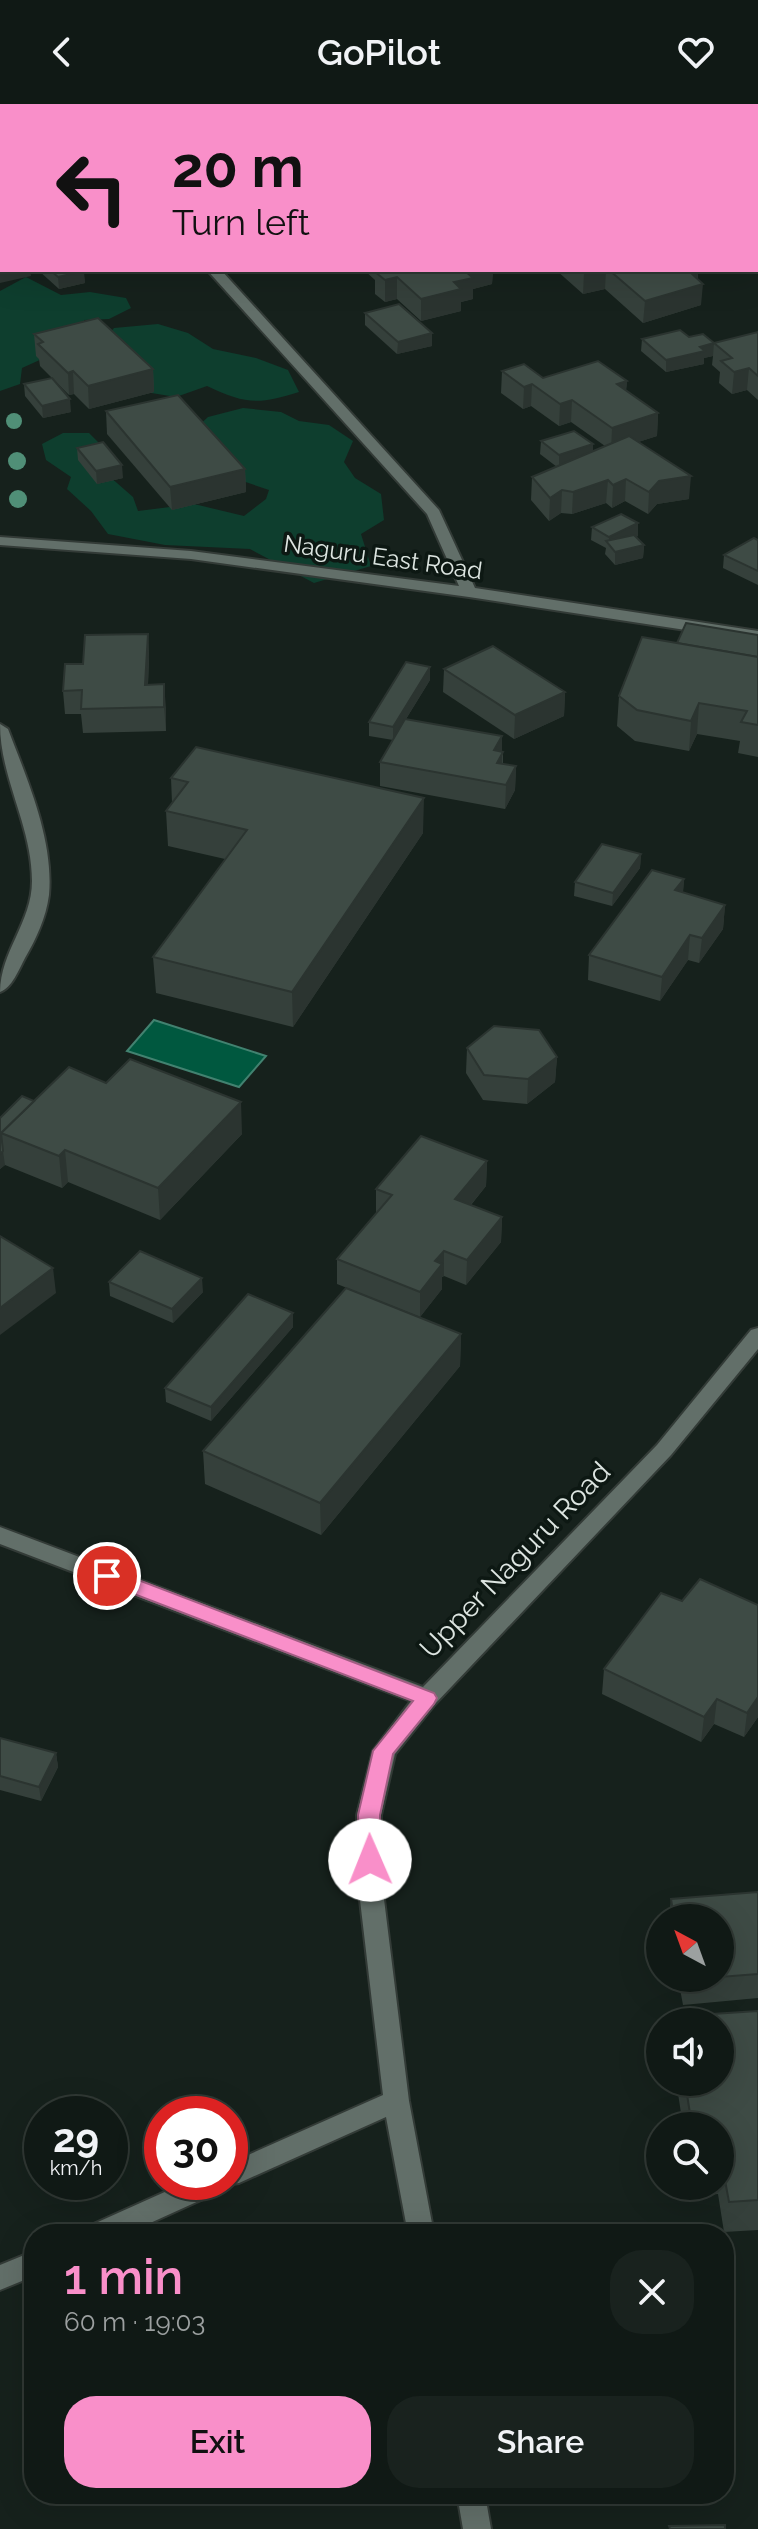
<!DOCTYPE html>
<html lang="en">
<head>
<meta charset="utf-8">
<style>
  body { margin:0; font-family:Raleway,sans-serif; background:#19221e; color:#f1f3f6; height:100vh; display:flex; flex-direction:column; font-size:30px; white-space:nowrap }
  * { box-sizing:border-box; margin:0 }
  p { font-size:26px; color:#9ca0a0 }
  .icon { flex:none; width:44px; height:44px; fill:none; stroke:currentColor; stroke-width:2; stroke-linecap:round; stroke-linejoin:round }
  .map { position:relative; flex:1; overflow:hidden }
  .sheet { position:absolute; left:24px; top:2120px; width:710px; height:280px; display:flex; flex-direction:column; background:#101915; border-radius:32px; box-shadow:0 8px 32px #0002,0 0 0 2px #303834 }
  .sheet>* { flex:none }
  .top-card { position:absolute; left:0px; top:0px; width:758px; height:168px; box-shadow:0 8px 32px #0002,0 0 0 2px #303834; background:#f98fc9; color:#111; overflow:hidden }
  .needle { width:52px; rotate:319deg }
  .controls { position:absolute; left:646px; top:1800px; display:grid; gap:16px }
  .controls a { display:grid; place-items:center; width:88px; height:88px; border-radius:50%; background:#101915; box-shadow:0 8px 32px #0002,0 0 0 2px #303834; font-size:40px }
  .speed { position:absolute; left:24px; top:1992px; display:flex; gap:16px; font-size:40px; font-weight:700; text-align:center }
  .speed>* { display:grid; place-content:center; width:104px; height:104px; border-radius:50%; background:#101915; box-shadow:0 8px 32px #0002,0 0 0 2px #303834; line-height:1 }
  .speed small { font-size:20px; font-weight:400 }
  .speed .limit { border:12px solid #d22; background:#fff; color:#111 }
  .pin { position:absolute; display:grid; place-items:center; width:68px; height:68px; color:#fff; margin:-34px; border:4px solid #fff; border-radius:50%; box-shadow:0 2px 8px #0007 }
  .me { position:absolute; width:88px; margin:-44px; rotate:359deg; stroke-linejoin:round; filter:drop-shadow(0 0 6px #0008) }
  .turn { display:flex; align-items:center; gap:28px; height:168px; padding:0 40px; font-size:36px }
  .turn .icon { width:104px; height:104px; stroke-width:2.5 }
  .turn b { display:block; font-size:56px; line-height:68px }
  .round { display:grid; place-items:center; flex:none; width:84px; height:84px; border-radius:32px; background:#19221e }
  .headline { display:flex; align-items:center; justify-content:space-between; height:136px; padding:0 40px }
  h1 { font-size:48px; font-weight:600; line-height:60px; color:#f98fc9 }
  .primary-button { display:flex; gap:16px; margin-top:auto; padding:16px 40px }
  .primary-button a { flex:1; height:92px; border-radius:32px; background:#f98fc9; color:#111; font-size:32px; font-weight:600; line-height:92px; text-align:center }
  .primary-button a+a { background:#19221e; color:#f1f3f6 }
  header { display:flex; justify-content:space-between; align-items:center; height:104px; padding:0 40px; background:#101915; font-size:36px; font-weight:600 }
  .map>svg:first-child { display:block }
  .green { fill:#0e3e2e }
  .water { fill:#00583f; stroke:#428270; stroke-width:2 }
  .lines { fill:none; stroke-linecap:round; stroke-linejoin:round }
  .minor-casing { stroke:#333b37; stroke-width:4 }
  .minor { fill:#626f69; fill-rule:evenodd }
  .tree { fill:#508f77 }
  .wall { fill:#35403b }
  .shaded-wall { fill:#2b3430 }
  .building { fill:#3e4b45; stroke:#2b3430; stroke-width:2 }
  .route { fill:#f98fc9; stroke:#a25d83; stroke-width:2 }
  .labels { text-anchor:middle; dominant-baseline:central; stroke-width:7; stroke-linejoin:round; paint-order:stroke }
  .far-street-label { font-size:24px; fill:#dde5e1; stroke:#0d1813 }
  .street-label { font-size:28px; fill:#dde5e1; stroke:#0d1813 }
</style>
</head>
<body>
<header><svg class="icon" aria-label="back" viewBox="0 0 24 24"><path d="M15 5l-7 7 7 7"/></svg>GoPilot<svg class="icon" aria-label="heart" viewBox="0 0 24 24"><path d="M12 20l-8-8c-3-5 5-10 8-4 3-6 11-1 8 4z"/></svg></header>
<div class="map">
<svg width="758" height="2425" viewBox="0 0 758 2425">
  <rect width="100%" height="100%" fill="#16211c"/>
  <g class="green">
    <polygon points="26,173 61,191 90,188 126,194 131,204 109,215 84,216 84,231 64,245 22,264 20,280 0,287 0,187"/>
    <path d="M 158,220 L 188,229 L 213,245 L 256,254 L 288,266 L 299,288 C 258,301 245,300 207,282 L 176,293 L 127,285 L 95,246 L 114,224 Z"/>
    <polygon points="243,304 281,308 299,317 329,321 353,337 344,358 355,374 381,390 384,416 361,430 371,462 314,479 250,445 165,441 108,430 91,407 67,385 71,373 46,356 42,340 63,329 89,329 99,339 101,365 133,393 138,407 194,400 244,412 266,395 269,386 207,365 183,336 208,313"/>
  </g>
  <polygon class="water" points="154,916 266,952 239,983 127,947"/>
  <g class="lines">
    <defs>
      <g id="minor">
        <polygon points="56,0 69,0 70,2 57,2"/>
        <polygon points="636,0 650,0 651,2 637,2"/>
        <polygon points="756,88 758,89 758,97 756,96"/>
        <polygon points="207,166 221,166 439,406 475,484 758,527 758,537 469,493 191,455 0,441 0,433 191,447 459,482 427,410"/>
        <path d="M 0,620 L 8,625 C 27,675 54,736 49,791 C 46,814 36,835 25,854 C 19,865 12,884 0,888 C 0,848 32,818 32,777 C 32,722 0,674 0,620 Z"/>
        <polygon points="758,1224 758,1245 671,1351 435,1600 395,1650 381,1711 382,1779 409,1997 434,2130 408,2130 386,2013 239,2079 226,2081 223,2086 126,2130 85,2130 89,2122 187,2078 230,2078 230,2059 383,1991 358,1779 357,1711 373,1647 411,1597 0,1440 0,1423 423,1583 657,1341 751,1226"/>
        <polygon points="34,2147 34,2172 0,2186 0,2161"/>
        <polygon points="457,2390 485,2390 491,2425 463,2425"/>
      </g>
    </defs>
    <use href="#minor" class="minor-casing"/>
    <use href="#minor" class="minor"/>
  </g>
  <g class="tree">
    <circle cx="14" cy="317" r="8"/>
    <circle cx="17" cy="357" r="9"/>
    <circle cx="18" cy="395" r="9"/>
  </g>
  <g class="wall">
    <polygon points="159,0 255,0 255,2 162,2"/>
    <polygon points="415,0 514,0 514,2 418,2"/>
    <polygon points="734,0 758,0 758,12 756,11 756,2 737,2"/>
    <polygon points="38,166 83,166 85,179 59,185"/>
    <polygon points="364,166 493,166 492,180 473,185 473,195 461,198 461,207 421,217 397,195 385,198 375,190 375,176"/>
    <polygon points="556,166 695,166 698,169 698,175 701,201 643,219 605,185 583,190"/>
    <polygon points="365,209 432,229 432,242 397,250 365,221"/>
    <polygon points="758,228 758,296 747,286 732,290 719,279 720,268 712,261 713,252 704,254 704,260 666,268 641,247 642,235 689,233 714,239"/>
    <polygon points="34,230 153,265 154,288 89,305 74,290 69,291 40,262 39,255 36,252"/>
    <polygon points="502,267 543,274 627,277 626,286 658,309 657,332 638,338 689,395 657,400 648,410 625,397 612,404 606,399 572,410 561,409 549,417 531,396 532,373 557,363 540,350 541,337 593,347 605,342 571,318 559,322 531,302 523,305 501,289"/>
    <polygon points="24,280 71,308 43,314 25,292"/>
    <polygon points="106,307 245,365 246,388 172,406 107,330"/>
    <polygon points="77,344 123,374 97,380 78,356"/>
    <polygon points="638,419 638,432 636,433 644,441 643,454 615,461 605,450 606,444 591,436 592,423"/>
    <polygon points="758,436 758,481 723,464 724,451"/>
    <polygon points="148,530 149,553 148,581 166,604 166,627 83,629 81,610 65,610 63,587 83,560"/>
    <polygon points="758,531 758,653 738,649 740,637 697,630 689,647 635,637 617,622 619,592 677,539"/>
    <polygon points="430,563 430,576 406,615 503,648 503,660 516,662 515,686 505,705 380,682 380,658 393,636 369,632 369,618"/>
    <polygon points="444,565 565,588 564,612 514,635 443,588"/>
    <polygon points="171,674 423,729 293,923 156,889 153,853 225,755 168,742 166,707 172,699"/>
    <polygon points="641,750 640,764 612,802 574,792 575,778"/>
    <polygon points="684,775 683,788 725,801 723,825 699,859 688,856 660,897 588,876 589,851"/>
    <polygon points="467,944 557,953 555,978 527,1000 483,996 466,969"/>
    <polygon points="106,979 242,1030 160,1116 68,1078 62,1084 5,1061 0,1065 0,1014 34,997"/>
    <polygon points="487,1057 486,1082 471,1101 502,1113 501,1138 466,1181 444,1172 442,1173 442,1185 420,1213 337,1180 337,1155 376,1109 376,1085"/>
    <polygon points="109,1178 203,1188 173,1219 110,1192"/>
    <polygon points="293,1209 293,1223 211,1317 166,1298 165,1284"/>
    <polygon points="461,1230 460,1262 321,1431 205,1380 203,1347"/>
    <polygon points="661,1489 758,1613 744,1633 714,1620 701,1638 602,1590 604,1565"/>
    <polygon points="0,1634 56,1649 58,1663 41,1697 0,1686"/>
    <polygon points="758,1788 758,1894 683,1901 678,1874 720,1874 720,1814 669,1814 671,1795"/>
    <polygon points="758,1907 758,2126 724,2128 718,2090 695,2092 693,2082 720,2082 720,2022 683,2022 677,1983 677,1978 720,1978 720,1918 696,1918 697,1911"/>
  </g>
  <g class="shaded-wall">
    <polygon points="0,87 2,87 2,108 0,109"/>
    <polygon points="0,157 2,157 2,166 30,166 31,172 0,179"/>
    <polygon points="464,166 493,166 492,180 473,185 473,195 461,198 461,207 421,217 421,195 454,178"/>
    <polygon points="594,166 606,166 605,185 583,190 584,168"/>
    <polygon points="84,167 85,179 59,185 58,173"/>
    <polygon points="698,169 697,181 703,180 701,201 643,219 645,197 692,170"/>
    <polygon points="397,173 397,195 385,198 385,176"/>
    <polygon points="432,229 432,242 397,250 398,238"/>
    <polygon points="714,239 713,252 704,254 704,260 666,268 666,256 700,243"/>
    <polygon points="749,264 747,286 732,290 734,268"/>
    <polygon points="153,265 154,288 89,305 88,282"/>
    <polygon points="73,267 74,290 69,291 68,269"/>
    <polygon points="627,277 625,299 617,280"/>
    <polygon points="532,280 531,302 523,305 524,283"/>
    <polygon points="70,295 71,308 43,314 42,302"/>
    <polygon points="572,296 571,318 559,322 560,300"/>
    <polygon points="658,309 657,332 611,347 612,324"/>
    <polygon points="593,340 593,353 559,364 559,351"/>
    <polygon points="122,361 123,374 97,380 96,367"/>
    <polygon points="245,365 246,388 172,406 170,383"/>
    <polygon points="691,372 689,395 657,400 648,410 649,388 659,377"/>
    <polygon points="626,375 625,397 612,404 613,381"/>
    <polygon points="608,376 606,399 572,410 573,388"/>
    <polygon points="562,386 561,409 549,417 550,394"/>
    <polygon points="638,419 638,432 612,444 609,440 609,433"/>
    <polygon points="644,441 643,454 615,461 615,448"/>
    <polygon points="148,530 149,553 147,605 145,581"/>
    <polygon points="430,563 430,576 393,636 393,623"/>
    <polygon points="164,580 166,604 166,627 164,603"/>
    <polygon points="565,588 564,612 514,635 515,611"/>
    <polygon points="699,599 697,630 689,647 691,617"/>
    <polygon points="502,632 502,672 498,679 494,646"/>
    <polygon points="516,662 515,686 505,705 506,681"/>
    <polygon points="424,694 423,729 293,923 292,888"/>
    <polygon points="641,750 640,764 612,802 613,789"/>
    <polygon points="684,775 682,800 675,786"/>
    <polygon points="725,801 723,825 699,859 702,834"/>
    <polygon points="690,831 688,856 660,897 662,873"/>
    <polygon points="557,953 555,978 527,1000 528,975"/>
    <polygon points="241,998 242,1030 160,1116 158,1084"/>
    <polygon points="65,1046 68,1078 62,1084 59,1052"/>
    <polygon points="3,1047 5,1061 0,1065 0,1050"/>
    <polygon points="487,1057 486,1082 455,1120 455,1095"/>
    <polygon points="502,1113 501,1138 466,1181 467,1156"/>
    <polygon points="444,1147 444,1172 442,1173 442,1185 420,1213 420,1188 435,1157"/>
    <polygon points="53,1164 56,1189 0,1231 0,1204"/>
    <polygon points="202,1174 203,1188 173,1219 172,1205"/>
    <polygon points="293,1209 293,1223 211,1317 211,1303"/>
    <polygon points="461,1230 460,1262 321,1431 320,1399"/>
    <polygon points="758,1593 758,1613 744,1633 747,1609"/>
    <polygon points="717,1595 714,1620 701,1638 704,1613"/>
    <polygon points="56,1649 58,1663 41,1697 39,1683"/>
  </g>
  <g class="building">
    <polygon points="175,0 251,0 254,2 178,2"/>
    <polygon points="397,0 412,0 415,2 390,2"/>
    <polygon points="444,0 505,0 508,2 446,2"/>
    <polygon points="2,116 2,157 0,157 0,117"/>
    <polygon points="50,166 83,166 84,167 58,173"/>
    <polygon points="382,166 464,166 473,174 454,178 461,185 421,195 397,173 385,176 375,168"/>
    <polygon points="609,166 695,166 698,169 692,170 703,180 645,197"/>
    <polygon points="399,200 432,229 398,238 365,209"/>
    <polygon points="98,214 153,265 88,282 73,267 68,269 38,240 43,238 34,230"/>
    <polygon points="680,226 689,233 703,230 714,239 700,243 705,247 666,256 642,235"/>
    <polygon points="758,228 758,272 749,264 734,268 721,257 732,254 714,239"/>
    <polygon points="598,257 627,277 617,280 658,309 612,324 572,296 560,300 532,280 524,283 502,267 524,260 543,274"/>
    <polygon points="52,274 70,295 42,302 24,280"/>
    <polygon points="178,291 245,365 170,383 106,307"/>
    <polygon points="574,327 593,340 559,351 541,337"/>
    <polygon points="629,332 691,372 659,377 649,388 626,375 613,381 608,376 573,388 562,386 550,394 532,373"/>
    <polygon points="103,338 122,361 96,367 77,344"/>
    <polygon points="621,410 638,419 609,433 592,423"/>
    <polygon points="634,431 644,441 615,448 606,437"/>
    <polygon points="754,434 758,436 758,467 724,451"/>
    <polygon points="686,519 758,531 758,553 677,539"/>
    <polygon points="148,530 145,581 164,580 164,603 81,605 82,586 63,587 65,560 83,560 85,531"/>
    <polygon points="642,533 758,553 758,621 741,618 747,607 699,599 691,617 637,606 619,592"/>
    <polygon points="493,542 565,588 515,611 444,565"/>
    <polygon points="406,558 430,563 393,623 369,618"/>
    <polygon points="405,615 502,632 494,646 503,648 497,659 516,662 506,681 380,658"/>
    <polygon points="196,643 424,694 292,888 153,853 247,726 166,707 188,678 171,674"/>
    <polygon points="602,740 641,750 613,789 575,778"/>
    <polygon points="652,766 684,775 675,786 725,801 702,834 690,831 662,873 589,851"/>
    <polygon points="494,922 539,926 557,953 528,975 484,971 467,944"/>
    <polygon points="130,955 241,998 158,1084 65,1046 59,1052 1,1029 69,963 106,979"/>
    <polygon points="22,992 34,997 1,1029 3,1047 0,1050 0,1014"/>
    <polygon points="421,1032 487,1057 455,1095 502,1113 467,1156 444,1147 435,1157 442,1160 420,1188 337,1155 392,1091 376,1085"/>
    <polygon points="0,1132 53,1164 0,1204"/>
    <polygon points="140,1147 202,1174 172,1205 109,1178"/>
    <polygon points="346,1184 461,1230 320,1399 203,1347"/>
    <polygon points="248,1190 293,1209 211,1303 165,1284"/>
    <polygon points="700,1475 758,1501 758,1593 747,1609 717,1595 704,1613 604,1565 661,1489 682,1497"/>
    <polygon points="0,1634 56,1649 39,1683 0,1672"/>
    <polygon points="758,1788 758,1870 720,1873 720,1814 674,1814 671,1795"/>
    <polygon points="686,1874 712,1874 686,1876"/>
    <polygon points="758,1907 758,2096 729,2098 722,2060 720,2060 720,2022 692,2022 685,1978 720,1978 720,1918 698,1918 697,1911"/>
    <polygon points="725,2421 725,2425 670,2425 669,2422"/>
  </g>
  <polygon class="route" points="107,1464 434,1589 437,1594 434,1600 393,1650 380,1711 381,1756 377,1762 370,1765 362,1762 359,1756 358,1711 373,1647 413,1597 100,1477 97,1472 100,1467"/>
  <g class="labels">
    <g class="far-street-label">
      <text transform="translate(383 453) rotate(8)">Naguru East Road</text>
    </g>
    <g class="street-label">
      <text transform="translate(515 1456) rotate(-46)">Upper Naguru Road</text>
    </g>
  </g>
</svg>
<div class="controls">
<a><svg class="needle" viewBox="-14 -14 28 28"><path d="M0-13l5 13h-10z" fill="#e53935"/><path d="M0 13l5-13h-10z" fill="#9ca0a0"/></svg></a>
<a><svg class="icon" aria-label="sound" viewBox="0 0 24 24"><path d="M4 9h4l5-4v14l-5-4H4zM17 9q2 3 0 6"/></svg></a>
<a><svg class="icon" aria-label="search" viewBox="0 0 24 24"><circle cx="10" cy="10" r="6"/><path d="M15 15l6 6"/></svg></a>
</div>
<div class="speed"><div>29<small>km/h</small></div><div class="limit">30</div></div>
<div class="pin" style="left:107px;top:1472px;background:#d93025"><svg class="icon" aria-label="arrive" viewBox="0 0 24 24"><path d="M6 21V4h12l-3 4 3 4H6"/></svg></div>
<svg class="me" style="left:370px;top:1756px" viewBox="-20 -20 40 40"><circle r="19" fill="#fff"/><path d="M0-13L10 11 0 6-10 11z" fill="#f98fc9"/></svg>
<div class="top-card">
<div class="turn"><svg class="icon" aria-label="left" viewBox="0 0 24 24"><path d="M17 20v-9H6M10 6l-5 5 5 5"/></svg><div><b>20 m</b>Turn left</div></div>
</div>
<section class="sheet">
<div class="headline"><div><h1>1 min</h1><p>60 m · 19:03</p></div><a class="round"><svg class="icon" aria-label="close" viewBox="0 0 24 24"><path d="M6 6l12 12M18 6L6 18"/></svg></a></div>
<div class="primary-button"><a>Exit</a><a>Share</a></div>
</section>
</div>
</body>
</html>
